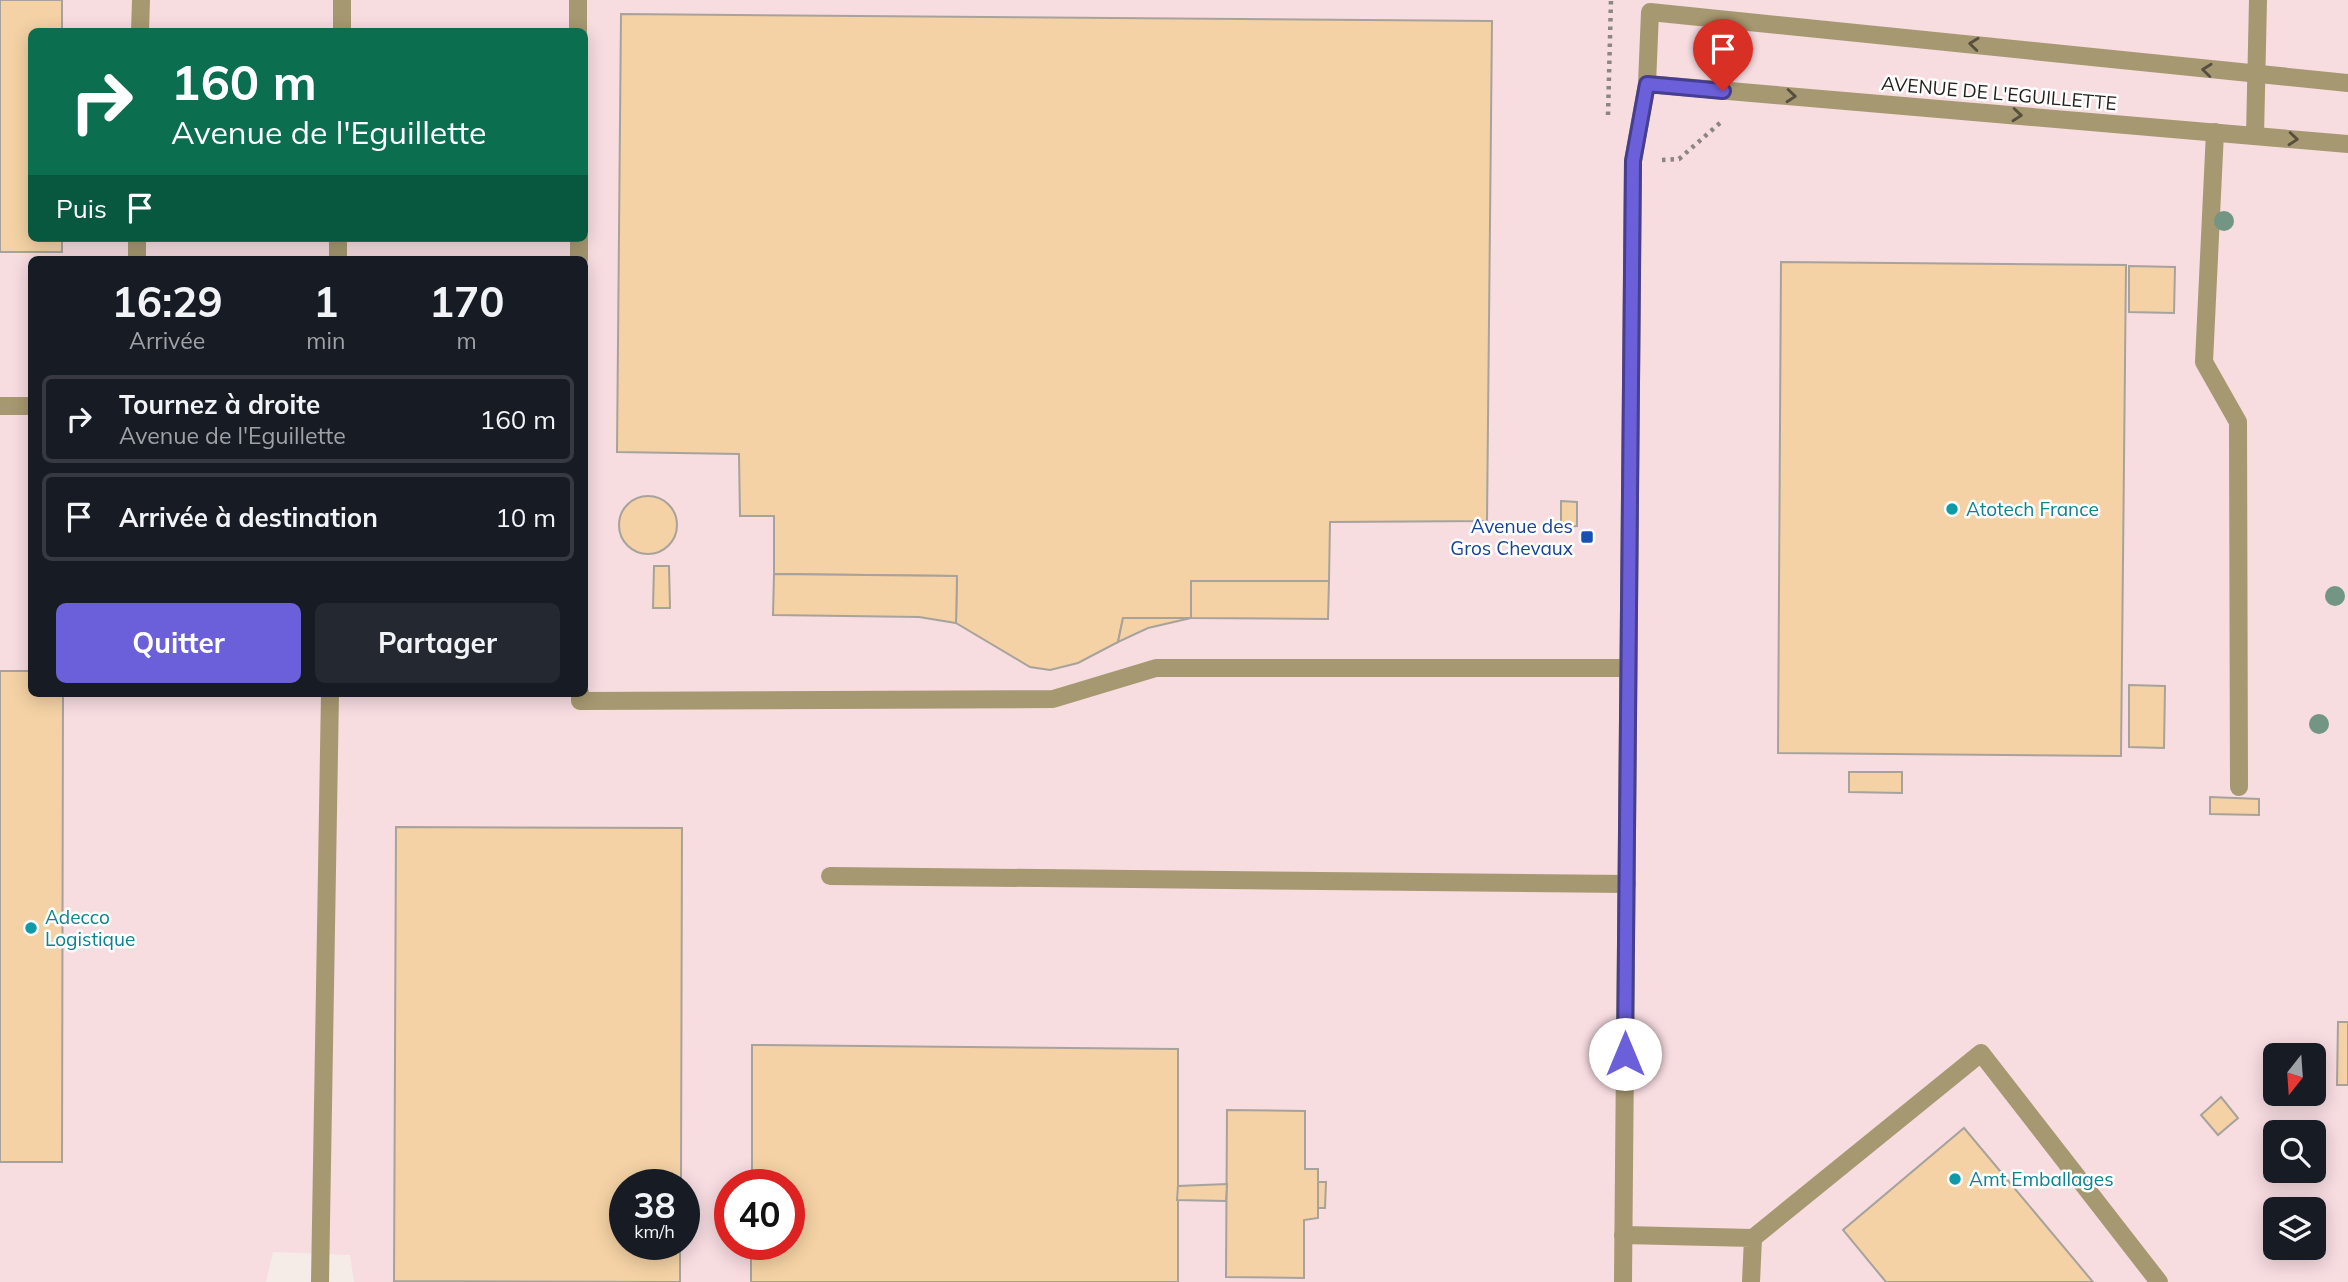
<!DOCTYPE html>
<html lang="fr">
<head>
<meta charset="utf-8">
<style>
  body { margin:0; font-family:Mulish,sans-serif; background:#242831; color:#f1f3f6; height:100vh; display:flex; flex-direction:column; font-size:26px; white-space:nowrap }
  * { box-sizing:border-box; margin:0 }
  p { font-size:23px; color:#9ea1a6 }
  .icon { flex:none; width:38px; height:38px; fill:none; stroke:currentColor; stroke-width:2; stroke-linecap:round; stroke-linejoin:round }
  .map { position:relative; flex:1; overflow:hidden }
  .details { position:absolute; left:28px; top:256px; width:560px; height:441px; display:flex; flex-direction:column; background:#171b24; border-radius:10px; box-shadow:0 4px 18px #0003 }
  .details>* { flex:none }
  .hud { position:absolute; left:28px; top:28px; width:560px; height:214px; border-radius:10px; box-shadow:0 4px 18px #0003; background:#0b6e4f; color:#fff; overflow:hidden }
  .needle { width:46px; rotate:197deg }
  .buttons { position:absolute; left:2263px; top:1043px; display:grid; gap:14px }
  .buttons a { display:grid; place-items:center; width:63px; height:63px; border-radius:10px; background:#171b24; box-shadow:0 4px 18px #0003; font-size:35px }
  .speed { position:absolute; left:609px; top:1169px; display:flex; gap:14px; font-size:35px; font-weight:700; text-align:center }
  .speed>* { display:grid; place-content:center; width:91px; height:91px; border-radius:50%; background:#171b24; box-shadow:0 4px 18px #0003; line-height:1 }
  .speed small { font-size:18px; font-weight:400 }
  .speed .limit { border:10px solid #d22; background:#fff; color:#111 }
  .pin { position:absolute; display:grid; place-items:center; width:60px; height:60px; color:#fff; margin:-72px -30px; border-radius:50% 50% 50% 0; rotate:-45deg; box-shadow:0 0 7px #0007 }
  .pin .icon { rotate:45deg }
  .me { position:absolute; width:77px; margin:-38px; rotate:0deg; stroke-linejoin:round; filter:drop-shadow(0 0 5px #0008) }
  .turn { display:flex; align-items:center; gap:24px; height:147px; padding:0 28px; font-size:32px }
  .turn .icon { width:91px; height:91px; stroke-width:2.5 }
  .turn b { display:block; font-size:49px; line-height:60px }
  .then { display:flex; align-items:center; height:66px; padding:0 28px; background:#0003; gap:14px; font-size:26px }
  .eta { display:flex; justify-content:space-evenly; align-items:center; height:119px; text-align:center }
  .eta b { font-size:42px; font-weight:700; line-height:49px }
  .cta { display:flex; gap:14px; margin-top:auto; padding:14px 28px }
  .cta a { flex:1; height:80px; border-radius:10px; background:#6c60da; color:#fff; font-size:28px; font-weight:700; line-height:80px; text-align:center }
  .cta a+a { background:#242831; color:#f1f3f6 }
  ul { padding:0; list-style:none }
  li { display:flex; align-items:center; gap:21px; height:88px; margin:0 14px 10px; padding:0 14px; border:4px solid #363941; border-radius:10px }
  li div { flex:1 }
  li b { display:block; font-size:26px }
  li em { font-style:normal }
  .map>svg:first-child { display:block }
  .industrial { fill:#f7dce0; fill-rule:evenodd }
  .building { fill:#f4d2a5; stroke:#a7a29b; stroke-width:2 }
  .lines { fill:none; stroke-linecap:round; stroke-linejoin:round }
  .path { stroke:#8c8683; stroke-width:4.5; stroke-dasharray:3.5 5; stroke-linecap:butt }
  .service { stroke:#a69870; stroke-width:18 }
  .minor { stroke:#a69870; stroke-width:18 }
  .tertiary { stroke:#a69870; stroke-width:18 }
  .tree { fill:#739583 }
  .oneway { stroke:#574f3e }
  .route-casing { stroke:#463e8e; stroke-width:18 }
  .route { stroke:#6c60da; stroke-width:12 }
  .culture-dot { fill:#0f9aa8; stroke:#fff; stroke-width:2.5 }
  .transit-dot { fill:#1a4fb4; stroke:#fff; stroke-width:2.5 }
  .labels { text-anchor:middle; dominant-baseline:central; stroke-width:5; stroke-linejoin:round; paint-order:stroke }
  .street-label { font-size:19px; fill:#221f1d; stroke:#fff }
  .culture-label { font-size:19px; fill:#0d838f; stroke:#fff; text-anchor:start }
  .transit-label { font-size:19px; fill:#164399; stroke:#fff; text-anchor:end }
</style>
</head>
<body>
<div class="map">
<svg width="2348" height="1282" viewBox="0 0 2348 1282">
  <rect width="100%" height="100%" fill="#f5ece8"/>
  <path class="industrial" d="M 0,0 L 2348,0 L 2348,1282 L 354,1282 L 350,1255 L 273,1252 L 266,1282 L 0,1282 ZM 32,32 L 584,32 L 584,238 L 32,238 ZM 32,259 L 584,259 L 584,693 L 32,693 ZM 2275,1055 L 2314,1055 L 2314,1094 L 2275,1094 ZM 2275,1132 L 2314,1132 L 2314,1171 L 2275,1171 ZM 625,1185 L 684,1185 L 684,1244 L 625,1244 ZM 730,1185 L 789,1185 L 789,1244 L 730,1244 ZM 2275,1209 L 2314,1209 L 2314,1248 L 2275,1248 Z"/>
  <g class="building">
    <polygon points="0,0 62,0 62,32 32,32 32,238 62,238 62,252 0,252"/>
    <polygon points="621,14 1492,21 1487,521 1330,522 1329,581 1191,581 1191,618 1123,618 1118,642 1078,663 1050,670 1030,667 956,623 957,576 774,574 774,516 740,516 739,454 617,452"/>
    <polygon points="1781,262 2126,265 2121,756 1778,753"/>
    <polygon points="2129,266 2175,267 2174,313 2129,312"/>
    <circle cx="648" cy="525" r="29"/>
    <polygon points="1561,501 1577,502 1577,526 1561,527"/>
    <polygon points="654,566 669,566 670,608 653,608"/>
    <polygon points="774,574 957,576 956,623 919,617 773,615"/>
    <polygon points="1191,581 1329,581 1328,619 1191,618"/>
    <polygon points="1123,618 1191,618 1148,628 1118,642"/>
    <polygon points="0,671 32,671 32,693 63,693 62,1162 0,1162"/>
    <polygon points="2129,685 2165,686 2164,748 2129,747"/>
    <polygon points="1849,772 1902,772 1902,793 1849,792"/>
    <polygon points="2210,797 2259,799 2259,815 2210,814"/>
    <polygon points="396,827 682,828 681,1185 625,1185 625,1244 680,1244 680,1282 394,1281"/>
    <polygon points="2338,1022 2348,1022 2348,1085 2337,1085"/>
    <polygon points="752,1045 1178,1049 1178,1282 751,1282 751,1244 789,1244 789,1185 752,1185"/>
    <polygon points="2221,1097 2238,1118 2218,1135 2201,1115"/>
    <polygon points="1227,1110 1305,1111 1305,1169 1318,1169 1318,1218 1304,1220 1304,1278 1226,1277"/>
    <polygon points="1964,1128 2093,1282 1886,1282 1843,1230"/>
    <polygon points="1318,1182 1326,1182 1325,1208 1318,1208"/>
    <polygon points="1227,1184 1226,1201 1177,1200 1178,1186"/>
  </g>
  <g class="lines">
    <g class="path">
      <polyline points="1608,115 1611,0"/>
      <polyline points="1662,160 1679,159 1720,123"/>
    </g>
    <g class="service">
      <polyline points="578,0 578,32"/>
      <polyline points="140,32 141,0"/>
      <polyline points="342,32 342,0"/>
      <polyline points="2215,132 2204,362 2238,422 2239,787"/>
      <polyline points="579,238 579,259"/>
      <polyline points="137,259 137,238"/>
      <polyline points="338,259 338,238"/>
      <polyline points="0,406 32,406"/>
      <polyline points="580,693 580,701 1053,699 1156,668 1628,668"/>
      <polyline points="830,876 1627,884"/>
      <polyline points="1623,1235 1753,1238 1751,1282"/>
      <polyline points="1753,1238 1981,1053 2159,1282"/>
      <polyline points="320,1282 330,693"/>
    </g>
    <polyline class="minor" points="2255,136 2258,0"/>
    <g class="tertiary">
      <polyline points="1647,84 2348,144"/>
      <polyline points="1623,1282 1633,161 1647,84 1650,12 2348,83"/>
    </g>
  </g>
  <g class="tree">
    <circle cx="2224" cy="221" r="10"/>
    <circle cx="2335" cy="596" r="10"/>
    <circle cx="2319" cy="724" r="10"/>
  </g>
  <defs><path id="oneway-chevron" d="M-2-3.5L2.5 0L-2 3.5" fill="none" stroke-width="1.6" stroke-linecap="round" stroke-linejoin="round" transform="scale(1.75)"/></defs>
  <g class="oneway">
    <use href="#oneway-chevron" transform="translate(1974 44) rotate(-174)"/>
    <use href="#oneway-chevron" transform="translate(2207 70) rotate(-174)"/>
    <use href="#oneway-chevron" transform="translate(1791 96) rotate(5)"/>
    <use href="#oneway-chevron" transform="translate(2017 115) rotate(5)"/>
    <use href="#oneway-chevron" transform="translate(2293 139) rotate(5)"/>
  </g>
  <g class="lines">
    <defs>
      <polyline id="route" points="1625,1054 1633,161 1647,84 1723,91"/>
    </defs>
    <use href="#route" class="route-casing"/>
    <use href="#route" class="route"/>
  </g>
  <g class="culture-dot">
    <circle cx="1952" cy="509" r="7"/>
    <circle cx="31" cy="928" r="7"/>
    <circle cx="1955" cy="1179" r="7"/>
  </g>
  <rect class="transit-dot" x="1580" y="530" width="14" height="14" rx="3.5"/>
  <g class="labels">
    <g class="street-label">
      <text transform="translate(1999 93) rotate(5)">AVENUE DE L'EGUILLETTE</text>
    </g>
    <g class="culture-label">
      <text x="1966" y="509">Atotech France</text>
      <text x="45" y="917">Adecco<tspan x="45" dy="22">Logistique</tspan></text>
      <text x="1969" y="1179">Amt Emballages</text>
    </g>
    <g class="transit-label">
      <text x="1573" y="526">Avenue des<tspan x="1573" dy="22">Gros Chevaux</tspan></text>
    </g>
  </g>
</svg>
<div class="buttons">
<a><svg class="needle" viewBox="-14 -14 28 28"><path d="M0-13l5 13h-10z" fill="#e53935"/><path d="M0 13l5-13h-10z" fill="#9ea1a6"/></svg></a>
<a><svg class="icon" aria-label="search" viewBox="0 0 24 24"><circle cx="10" cy="10" r="6"/><path d="M15 15l6 6"/></svg></a>
<a><svg class="icon" aria-label="layers" viewBox="0 0 24 24"><path d="M12 4l9 5-9 5-9-5zM3 14l9 5 9-5"/></svg></a>
</div>
<div class="speed"><div>38<small>km/h</small></div><div class="limit">40</div></div>
<div class="pin" style="left:1723px;top:91px;background:#d93025"><svg class="icon" aria-label="arrive" viewBox="0 0 24 24"><path d="M6 21V4h12l-3 4 3 4H6"/></svg></div>
<svg class="me" style="left:1625px;top:1054px" viewBox="-20 -20 40 40"><circle r="19" fill="#fff"/><path d="M0-13L10 11 0 6-10 11z" fill="#6c60da"/></svg>
<div class="hud">
<div class="turn"><svg class="icon" aria-label="right" viewBox="0 0 24 24"><path d="M7 20v-9h11M14 6l5 5-5 5"/></svg><div><b>160 m</b>Avenue de l'Eguillette</div></div>
<div class="then">Puis<svg class="icon" aria-label="arrive" viewBox="0 0 24 24"><path d="M6 21V4h12l-3 4 3 4H6"/></svg></div>
</div>
<section class="details">
<div class="eta">
<div><b>16:29</b><p>Arrivée</p></div>
<div><b>1</b><p>min</p></div>
<div><b>170</b><p>m</p></div>
</div>
<ul>
<li><svg class="icon" aria-label="right" viewBox="0 0 24 24"><path d="M7 20v-9h11M14 6l5 5-5 5"/></svg><div><b>Tournez à droite</b><p>Avenue de l'Eguillette</p></div><em>160 m</em></li>
<li><svg class="icon" aria-label="arrive" viewBox="0 0 24 24"><path d="M6 21V4h12l-3 4 3 4H6"/></svg><div><b>Arrivée à destination</b></div><em>10 m</em></li>
</ul>
<div class="cta"><a>Quitter</a><a>Partager</a></div>
</section>
</div>
</body>
</html>
